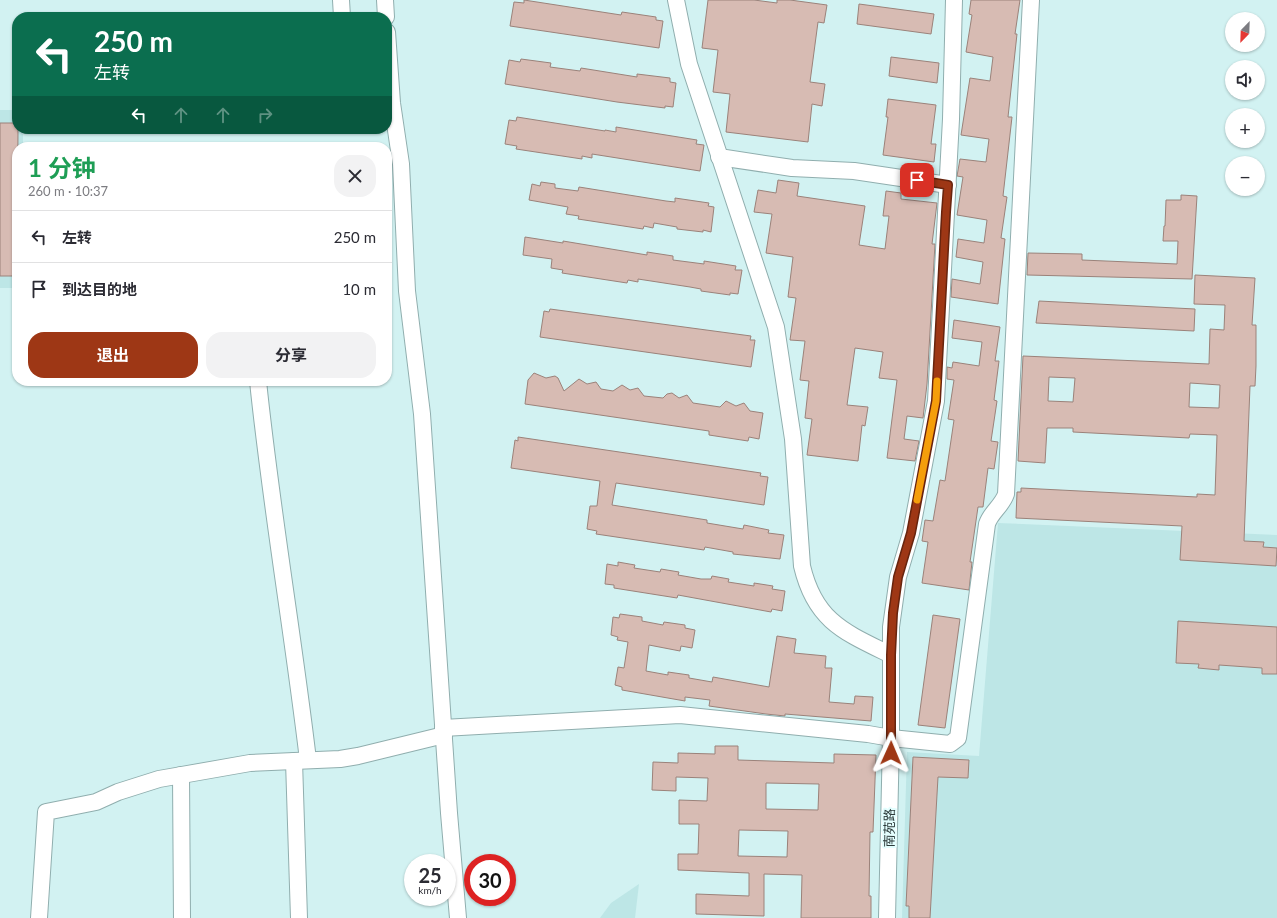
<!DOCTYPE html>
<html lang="zh">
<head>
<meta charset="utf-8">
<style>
  body { margin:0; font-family:Lato,"Noto Sans SC",sans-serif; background:#f2f2f3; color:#2b2b33; height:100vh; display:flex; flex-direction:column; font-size:15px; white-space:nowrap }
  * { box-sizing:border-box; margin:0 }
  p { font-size:13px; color:#7c7c81 }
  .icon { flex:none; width:22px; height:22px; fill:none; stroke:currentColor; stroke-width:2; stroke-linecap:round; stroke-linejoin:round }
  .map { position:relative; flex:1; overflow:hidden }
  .drawer { position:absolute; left:12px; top:142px; width:380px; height:244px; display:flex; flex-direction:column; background:#fff; border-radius:16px; box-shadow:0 1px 3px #0004 }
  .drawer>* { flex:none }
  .guide { position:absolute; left:12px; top:12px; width:380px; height:122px; border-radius:16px; box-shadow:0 1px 3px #0004; background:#0b6e4f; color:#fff; overflow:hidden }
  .needle { width:26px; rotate:203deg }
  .controls { position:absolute; left:1225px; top:12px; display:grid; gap:8px }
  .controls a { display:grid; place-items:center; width:40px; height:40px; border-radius:50%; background:#fff; box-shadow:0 1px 3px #0004; font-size:20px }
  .speed { position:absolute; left:404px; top:854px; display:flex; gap:8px; font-size:20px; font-weight:700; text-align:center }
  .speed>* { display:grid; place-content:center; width:52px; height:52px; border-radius:50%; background:#fff; box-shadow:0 1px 3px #0004; line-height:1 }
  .speed small { font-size:10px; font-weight:400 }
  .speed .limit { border:6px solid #d22; background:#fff; color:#111 }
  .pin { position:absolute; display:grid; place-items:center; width:34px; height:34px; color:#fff; margin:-17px; border-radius:8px; box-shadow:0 2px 6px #0006 }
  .me { position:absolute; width:44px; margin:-22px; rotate:1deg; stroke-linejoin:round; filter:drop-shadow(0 0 3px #0008) }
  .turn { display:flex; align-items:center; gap:14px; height:84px; padding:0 16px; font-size:18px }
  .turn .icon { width:52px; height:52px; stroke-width:2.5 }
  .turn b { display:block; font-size:28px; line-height:34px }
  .lanes { display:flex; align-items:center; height:38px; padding:0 16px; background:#0003; justify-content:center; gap:20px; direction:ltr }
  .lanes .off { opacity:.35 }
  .round { display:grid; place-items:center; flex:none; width:42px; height:42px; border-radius:16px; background:#f2f2f3 }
  .overview { display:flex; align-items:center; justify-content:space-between; height:68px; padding:0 16px }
  h1 { font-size:24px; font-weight:700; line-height:30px; color:#1e9e55 }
  .primary-button { display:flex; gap:8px; margin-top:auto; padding:8px 16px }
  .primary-button a { flex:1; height:46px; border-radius:16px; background:#9e3715; color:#fff; font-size:16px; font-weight:700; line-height:46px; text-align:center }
  .primary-button a+a { background:#f2f2f3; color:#2b2b33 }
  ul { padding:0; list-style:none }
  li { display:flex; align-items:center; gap:12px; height:52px; padding:0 16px; border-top:1px solid #e1e1e2 }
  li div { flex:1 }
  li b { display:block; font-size:15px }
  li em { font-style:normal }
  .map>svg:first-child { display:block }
  .built { fill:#bde6e6 }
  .building { fill:#d7bbb3; stroke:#9b827a; fill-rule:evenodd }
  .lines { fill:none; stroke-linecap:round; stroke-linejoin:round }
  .minor-casing { stroke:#90aeae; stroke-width:18 }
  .minor { stroke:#fff; stroke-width:16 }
  .route-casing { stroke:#67240e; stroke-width:10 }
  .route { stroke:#9e3715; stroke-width:7 }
  .slow { stroke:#f59e0b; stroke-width:7 }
  .labels { text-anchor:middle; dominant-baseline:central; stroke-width:4; stroke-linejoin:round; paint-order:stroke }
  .street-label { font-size:13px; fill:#2d3a3a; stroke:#e4fefe }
</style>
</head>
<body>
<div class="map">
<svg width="1277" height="918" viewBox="0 0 1277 918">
  <rect width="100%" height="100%" fill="#d2f2f2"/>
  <g class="built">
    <polygon points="0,110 17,110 17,129 23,129 23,147 17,147 17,288 0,288"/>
    <polygon points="998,523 1277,535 1277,918 902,918 907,752 979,756"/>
    <polygon points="639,884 635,918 600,918 611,903"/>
  </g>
  <g class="building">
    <polygon points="524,0 621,15 622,12 656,17 656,20 663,21 659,48 510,26 514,2 524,3"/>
    <polygon points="708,0 754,0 777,3 777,0 790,0 827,5 824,23 818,22 810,82 825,84 822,106 812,104 808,142 726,132 730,94 713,92 718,50 702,48"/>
    <polygon points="971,0 1020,0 1015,34 1017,34 1008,117 1012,117 1003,196 1007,197 1001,238 1005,239 998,304 951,297 952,279 980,284 983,262 956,257 958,239 984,243 987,220 957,215 963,177 957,176 960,159 986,162 989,139 961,135 970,78 990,81 993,57 966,52 972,15 969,14"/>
    <polygon points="859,4 934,14 931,34 857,24"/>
    <polygon points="891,57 939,63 937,83 889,76"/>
    <polygon points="521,59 551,63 550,67 580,71 581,68 637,77 637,74 670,78 670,82 676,83 673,107 665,106 665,108 617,102 505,84 509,60 520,62"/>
    <polygon points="888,99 936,105 931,144 936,144 934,162 883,155 888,117 886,117"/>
    <polygon points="517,117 605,131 605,130 616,132 616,127 697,140 696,144 704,145 700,171 592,154 592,158 582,156 582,159 516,149 517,146 505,144 509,120 516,121"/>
    <polygon points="0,123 17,123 18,129 17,276 0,276"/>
    <polygon points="778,180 799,183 797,196 865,206 859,245 885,249 889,216 883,216 886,191 901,193 901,199 937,203 932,244 935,244 927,384 923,418 907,416 904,439 919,441 915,461 887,458 897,380 879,378 883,352 855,348 847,405 868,407 865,426 862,425 858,461 807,455 812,419 805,418 809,381 800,380 805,341 790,340 796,298 788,297 793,257 766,253 772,214 754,212 758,190 776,193"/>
    <polygon points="541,182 555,184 555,188 578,191 579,187 666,201 675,202 675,198 709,203 708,206 714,207 711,232 703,230 703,232 677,229 677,227 654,223 653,228 644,226 643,229 578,219 579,216 566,214 568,207 529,200 532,184 540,186"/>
    <polygon points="1181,195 1197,196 1192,279 1027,275 1028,253 1082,254 1082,260 1177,264 1178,241 1163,241 1164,226 1165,226 1166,200 1181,200"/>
    <polygon points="525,237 563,243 563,241 647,255 647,252 673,256 673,260 704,264 704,261 736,266 735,270 742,270 738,294 730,293 730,295 701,291 701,289 690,287 638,279 638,282 628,280 627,283 562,273 563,270 551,268 552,259 523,255"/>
    <path d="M 1195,275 L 1255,278 L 1252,325 L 1256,325 L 1256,366 L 1255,386 L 1250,386 L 1244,541 L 1264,542 L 1263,547 L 1277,548 L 1276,566 L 1180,560 L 1182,526 L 1016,518 L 1017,492 L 1021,492 L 1021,488 L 1197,497 L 1197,494 L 1215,495 L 1217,435 L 1190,434 L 1189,438 L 1073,432 L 1073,428 L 1047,428 L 1045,463 L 1018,461 L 1023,356 L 1209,364 L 1210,329 L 1224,330 L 1225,305 L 1194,304 ZM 1049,377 L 1075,378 L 1073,402 L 1048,401 ZM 1190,383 L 1220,385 L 1219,408 L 1189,407 Z"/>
    <polygon points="1039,301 1195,309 1194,331 1036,323"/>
    <polygon points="550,309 751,336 750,340 755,340 751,367 540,337 544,311 549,312"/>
    <polygon points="954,320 1000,327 995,361 999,361 994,400 997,401 991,441 998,442 994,469 988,468 983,507 978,507 970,562 972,562 969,590 922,583 928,542 922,541 925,520 933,521 940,480 945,481 954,420 948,419 954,380 947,379 947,367 952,368 953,362 979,366 982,342 952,338"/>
    <polygon points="534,373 546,378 555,376 558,378 564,391 579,379 587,384 596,382 601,389 613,391 622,385 630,390 638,388 644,396 663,398 667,394 672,393 679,398 687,395 693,403 720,407 726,401 736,406 744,403 750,411 763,413 759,439 749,437 748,441 709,435 709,431 525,404 528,380"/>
    <polygon points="518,437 761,473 760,476 768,477 764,505 616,483 612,505 707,520 707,523 743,529 744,525 769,530 768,533 784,535 780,559 733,554 733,552 705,547 704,550 596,534 597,531 587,529 590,506 597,506 600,481 511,468 515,440 518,441"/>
    <polygon points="618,562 635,565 634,568 660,572 661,569 679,572 678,575 701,579 711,579 712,576 729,579 728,582 754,586 754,583 773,586 772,589 785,591 782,611 772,609 771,612 678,595 677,598 614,588 614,585 605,584 607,564 618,566"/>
    <polygon points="620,614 642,617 642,621 663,625 664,622 685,625 685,628 695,630 692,648 681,646 680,651 649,645 646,671 668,675 668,672 689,675 689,678 712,682 713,677 769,687 777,636 796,639 794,653 826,656 825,668 832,668 829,702 854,704 855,696 873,697 871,721 785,714 785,716 766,714 709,706 710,700 685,697 685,701 622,690 622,687 615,685 618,667 624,668 628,642 617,640 618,637 611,635 613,617 619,618"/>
    <polygon points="933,615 960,619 945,728 918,725"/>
    <polygon points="1178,621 1277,627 1277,674 1262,674 1262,668 1219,665 1219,670 1198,668 1199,664 1176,663"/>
    <path d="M 715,746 L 738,746 L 738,760 L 834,763 L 834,754 L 876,755 L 873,832 L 870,832 L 869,896 L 871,896 L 871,918 L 801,918 L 802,875 L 764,874 L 764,916 L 696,914 L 696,894 L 749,896 L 749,873 L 678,870 L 678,854 L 698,854 L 699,824 L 679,824 L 679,800 L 707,801 L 708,778 L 676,777 L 676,791 L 652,790 L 653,762 L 678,763 L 678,753 L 715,754 ZM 766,783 L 819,784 L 818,810 L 766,809 ZM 739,830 L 788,831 L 787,857 L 738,856 Z"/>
    <polygon points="913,757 969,760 968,778 938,777 930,918 909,918 909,906 906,906"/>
  </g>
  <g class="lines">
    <defs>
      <g id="minor">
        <polyline points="341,0 342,17"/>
        <polyline points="385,0 386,17"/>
        <path d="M 676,0 L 689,64 L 776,327 L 793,439 L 802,566 C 815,621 844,632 891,655"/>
        <polyline points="387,32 392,103 401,164 407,291 422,414 449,813 458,918"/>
        <polyline points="719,157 792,168 854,171 948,185"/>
        <path d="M 258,381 C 271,508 293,633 308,760"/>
        <path d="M 443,728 L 680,715 L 868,734 L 891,738 L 950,744 L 958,738 L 987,524 C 991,512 1002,506 1006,494 L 1031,0"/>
        <polyline points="294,761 299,918"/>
        <polyline points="181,775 182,918"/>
        <polyline points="39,918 46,812 96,802 118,792 159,779 250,763 340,759 358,756 444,735"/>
        <polyline points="887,918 891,738 891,627 898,577 911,533 936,401 951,119 954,0"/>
      </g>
    </defs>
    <use href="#minor" class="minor-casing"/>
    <use href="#minor" class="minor"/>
  </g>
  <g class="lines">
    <defs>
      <polyline id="route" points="891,753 891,655 893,613 898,577 911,533 936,401 946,212 948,185 917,180"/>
    </defs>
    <use href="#route" class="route-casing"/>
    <use href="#route" class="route"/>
    <polyline class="slow" points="917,500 936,401 937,381"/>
  </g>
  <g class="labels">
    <g class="street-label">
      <text transform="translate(889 828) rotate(-89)">南苑路</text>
    </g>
  </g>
</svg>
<div class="controls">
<a><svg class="needle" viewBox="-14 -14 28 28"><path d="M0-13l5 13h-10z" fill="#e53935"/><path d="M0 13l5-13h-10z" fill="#7c7c81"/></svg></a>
<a><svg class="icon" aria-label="sound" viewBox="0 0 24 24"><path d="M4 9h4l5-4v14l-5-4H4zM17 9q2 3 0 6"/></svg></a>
<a>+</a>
<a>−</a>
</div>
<div class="speed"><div>25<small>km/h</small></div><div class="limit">30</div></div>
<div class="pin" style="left:917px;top:180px;background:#d93025"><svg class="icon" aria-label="arrive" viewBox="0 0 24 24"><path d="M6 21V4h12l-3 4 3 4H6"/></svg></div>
<svg class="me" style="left:891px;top:753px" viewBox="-20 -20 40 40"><path d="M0-17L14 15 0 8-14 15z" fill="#9e3715" stroke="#fff" stroke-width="4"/></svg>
<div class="guide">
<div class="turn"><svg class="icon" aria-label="left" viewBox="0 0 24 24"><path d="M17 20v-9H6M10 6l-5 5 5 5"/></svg><div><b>250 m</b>左转</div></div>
<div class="lanes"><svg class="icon" aria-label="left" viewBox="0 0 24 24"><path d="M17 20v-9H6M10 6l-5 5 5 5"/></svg><svg class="icon off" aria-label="ahead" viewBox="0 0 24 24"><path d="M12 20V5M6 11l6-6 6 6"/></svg><svg class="icon off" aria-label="ahead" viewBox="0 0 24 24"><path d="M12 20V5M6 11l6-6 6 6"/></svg><svg class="icon off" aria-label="right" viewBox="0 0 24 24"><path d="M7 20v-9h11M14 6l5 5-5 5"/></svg></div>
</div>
<section class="drawer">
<div class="overview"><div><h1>1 分钟</h1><p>260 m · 10:37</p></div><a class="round"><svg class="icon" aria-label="close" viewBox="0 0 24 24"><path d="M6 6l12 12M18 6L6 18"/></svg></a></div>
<ul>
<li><svg class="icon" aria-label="left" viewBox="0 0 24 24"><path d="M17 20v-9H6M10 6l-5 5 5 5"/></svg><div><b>左转</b></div><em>250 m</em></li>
<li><svg class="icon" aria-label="arrive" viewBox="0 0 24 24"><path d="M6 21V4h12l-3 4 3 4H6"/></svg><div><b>到达目的地</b></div><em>10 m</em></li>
</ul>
<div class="primary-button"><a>退出</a><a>分享</a></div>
</section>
</div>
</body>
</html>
